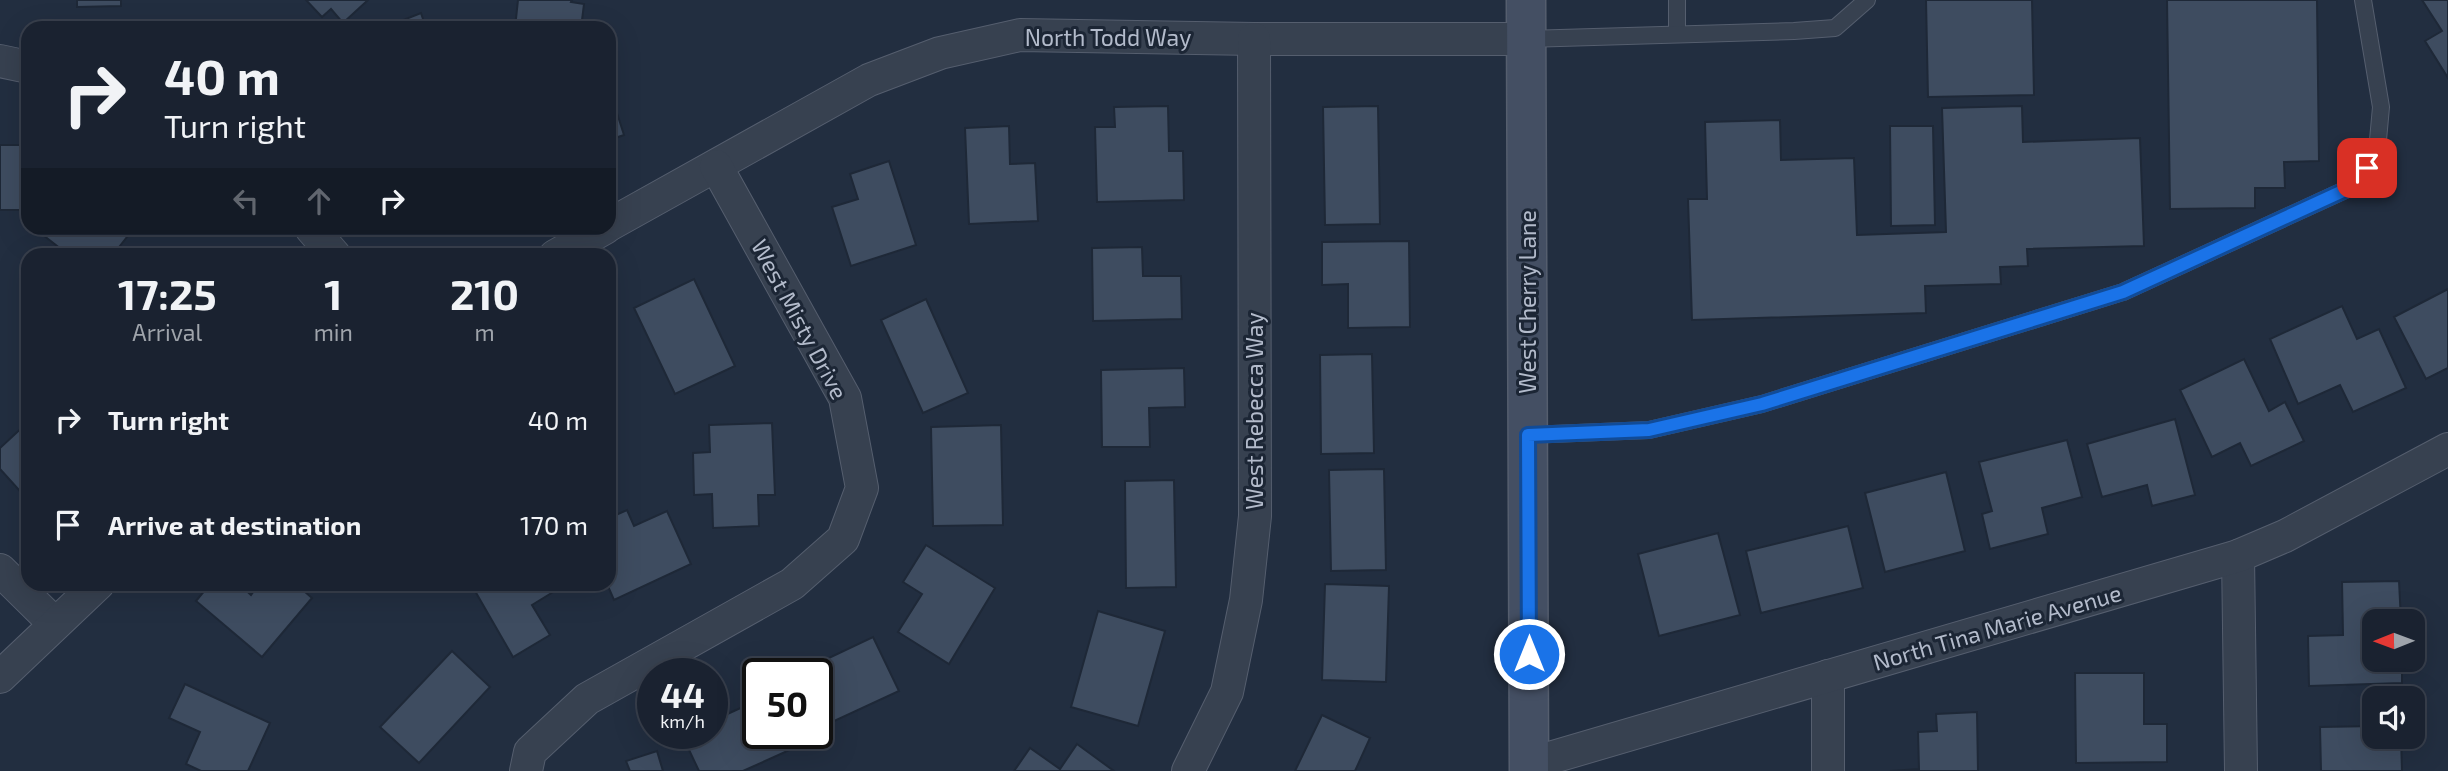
<!DOCTYPE html>
<html lang="en">
<head>
<meta charset="utf-8">
<style>
  body { margin:0; font-family:"Exo 2",sans-serif; background:#232a38; color:#f1f3f6; height:100vh; display:flex; flex-direction:column; font-size:26px; white-space:nowrap }
  * { box-sizing:border-box; margin:0 }
  p { font-size:23px; color:#9fa4ab }
  .icon { flex:none; width:38px; height:38px; fill:none; stroke:currentColor; stroke-width:2; stroke-linecap:round; stroke-linejoin:round }
  .map { position:relative; flex:1; overflow:hidden }
  .sheet { position:absolute; left:21px; top:248px; width:595px; height:343px; display:flex; flex-direction:column; background:#1a2230; border-radius:21px; box-shadow:0 7px 28px #0002,0 0 0 2px #383f4c }
  .sheet>* { flex:none }
  .top-card { position:absolute; left:21px; top:21px; width:595px; height:214px; border-radius:21px; box-shadow:0 7px 28px #0002,0 0 0 2px #383f4c; background:#1a2230; color:#f1f3f6; overflow:hidden }
  .needle { width:46px; rotate:269deg }
  .buttons { position:absolute; left:2362px; top:609px; display:grid; gap:14px }
  .buttons a { display:grid; place-items:center; width:63px; height:63px; border-radius:14px; background:#1a2230; box-shadow:0 7px 28px #0002,0 0 0 2px #383f4c; font-size:35px }
  .speed { position:absolute; left:637px; top:658px; display:flex; gap:14px; font-size:35px; font-weight:700; text-align:center }
  .speed>* { display:grid; place-content:center; width:91px; height:91px; border-radius:50%; background:#1a2230; box-shadow:0 7px 28px #0002,0 0 0 2px #383f4c; line-height:1 }
  .speed small { font-size:18px; font-weight:400 }
  .speed .limit { border:4px solid #111; border-radius:10px; background:#fff; color:#111 }
  .pin { position:absolute; display:grid; place-items:center; width:60px; height:60px; color:#fff; margin:-30px; border-radius:14px; box-shadow:0 4px 10px #0006 }
  .me { position:absolute; width:77px; margin:-38px; rotate:0deg; stroke-linejoin:round; filter:drop-shadow(0 0 5px #0008) }
  .turn { display:flex; align-items:center; gap:24px; height:147px; padding:0 28px; font-size:32px }
  .turn .icon { width:91px; height:91px; stroke-width:2.5 }
  .turn b { display:block; font-size:49px; line-height:60px }
  .lanes { display:flex; align-items:center; height:66px; padding:0 28px; background:#0003; justify-content:center; gap:35px; direction:ltr }
  .lanes .off { opacity:.35 }
  .eta { display:flex; justify-content:space-evenly; align-items:center; height:119px; text-align:center }
  .eta b { font-size:42px; font-weight:700; line-height:49px }
  ul { padding:0; list-style:none }
  li { display:flex; align-items:center; gap:21px; height:105px; padding:0 28px }
  li div { flex:1 }
  li b { display:block; font-size:26px }
  li em { font-style:normal }
  .map>svg:first-child { display:block }
  .building { fill:#3e4c60; stroke:#1e2837; stroke-width:2 }
  .lines { fill:none; stroke-linecap:round; stroke-linejoin:round }
  .lane-casing { stroke:#555e6e; stroke-width:18 }
  .street-casing { stroke:#555e6e; stroke-width:34 }
  .secondary-casing { stroke:#555e6e; stroke-width:41 }
  .lane { stroke:#374150; stroke-width:16 }
  .street { stroke:#374150; stroke-width:32 }
  .secondary { stroke:#444f63; stroke-width:38 }
  .route-casing { stroke:#114b97; stroke-width:18 }
  .route { stroke:#1a73e8; stroke-width:12 }
  .labels { text-anchor:middle; dominant-baseline:central; stroke-width:6; stroke-linejoin:round; paint-order:stroke }
  .street-label { font-size:23px; fill:#b3bbcb; stroke:#1c2635 }
</style>
</head>
<body>
<div class="map">
<svg width="2448" height="771" viewBox="0 0 2448 771">
  <rect width="100%" height="100%" fill="#222e40"/>
  <g class="building">
    <polygon points="77,0 121,0 121,6 77,7"/>
    <polygon points="306,0 368,0 343,23 331,9 322,17"/>
    <polygon points="518,0 572,0 571,2 584,4 581,28 515,28"/>
    <polygon points="1926,0 2032,0 2034,95 1928,97"/>
    <polygon points="2167,0 2317,0 2319,161 2284,162 2285,188 2255,188 2255,208 2170,209"/>
    <polygon points="2422,0 2448,0 2448,78 2425,41 2442,31"/>
    <polygon points="421,13 426,28 383,28"/>
    <polygon points="609,88 624,135 609,140"/>
    <polygon points="1168,106 1169,151 1183,151 1184,200 1097,202 1095,127 1115,127 1114,107"/>
    <polygon points="1378,106 1380,224 1325,225 1323,107"/>
    <polygon points="2022,106 2023,142 2140,138 2144,246 2027,249 2028,266 2000,267 2001,284 1925,286 1926,313 1692,320 1688,199 1707,199 1705,122 1780,120 1781,160 1854,158 1857,235 1946,232 1942,108"/>
    <polygon points="1009,126 1010,164 1035,163 1038,221 969,224 965,128"/>
    <polygon points="1890,126 1933,126 1935,225 1891,226"/>
    <polygon points="0,145 21,145 22,210 0,210"/>
    <polygon points="889,161 916,245 851,266 832,207 858,199 850,174"/>
    <polygon points="34,228 134,228 112,256 70,256"/>
    <polygon points="1409,241 1410,327 1348,328 1348,284 1322,285 1322,242"/>
    <polygon points="1142,247 1143,276 1181,276 1182,319 1093,321 1092,248"/>
    <polygon points="694,279 735,366 675,394 634,308"/>
    <polygon points="2448,289 2448,368 2426,379 2394,317"/>
    <polygon points="926,299 968,393 923,413 881,320"/>
    <polygon points="2342,306 2357,339 2379,329 2406,388 2353,412 2340,385 2298,404 2270,339"/>
    <polygon points="1372,354 1374,453 1321,454 1320,355"/>
    <polygon points="2244,359 2269,411 2285,402 2304,441 2251,466 2240,443 2212,457 2180,390"/>
    <polygon points="1184,368 1185,407 1149,408 1150,447 1102,447 1101,370"/>
    <polygon points="2175,419 2195,495 2152,506 2147,485 2102,497 2087,444"/>
    <polygon points="28,422 28,500 0,469 0,448"/>
    <polygon points="772,423 775,495 758,495 759,526 713,528 712,494 694,495 693,453 710,452 709,425"/>
    <polygon points="1001,425 1003,525 933,526 931,427"/>
    <polygon points="2067,440 2082,497 2042,508 2048,534 1990,549 1982,514 1992,511 1979,462"/>
    <polygon points="1384,469 1386,570 1331,571 1329,470"/>
    <polygon points="1946,472 1965,551 1885,572 1865,493"/>
    <polygon points="1174,480 1176,587 1126,588 1125,481"/>
    <polygon points="627,510 634,526 667,511 691,564 614,600 607,584 609,584 609,518"/>
    <polygon points="1848,526 1863,588 1761,613 1746,551"/>
    <polygon points="1718,533 1740,615 1659,636 1638,554"/>
    <polygon points="926,545 995,588 949,664 898,632 922,594 903,582"/>
    <polygon points="2399,581 2401,621 2375,621 2375,660 2402,660 2402,683 2309,686 2308,636 2343,635 2342,582"/>
    <polygon points="210,584 239,584 251,595 259,584 296,584 312,598 262,657 196,601"/>
    <polygon points="471,584 555,584 558,589 532,605 550,635 513,657"/>
    <polygon points="1325,584 1389,586 1386,682 1322,680"/>
    <polygon points="1098,611 1165,631 1138,726 1071,707"/>
    <polygon points="873,637 899,691 817,729 817,674 795,674"/>
    <polygon points="452,651 490,687 419,763 380,727"/>
    <polygon points="2075,673 2144,673 2144,724 2167,724 2167,762 2076,763"/>
    <polygon points="185,684 270,723 248,771 201,771 186,764 200,732 169,718"/>
    <polygon points="758,700 758,733 798,733 803,744 743,771 699,771 682,735 712,733 712,721"/>
    <polygon points="1977,712 1978,771 1890,771 1919,769 1918,732 1937,731 1936,714"/>
    <polygon points="1322,715 1370,738 1355,771 1295,771"/>
    <polygon points="2375,726 2375,737 2401,737 2402,771 2321,771 2320,727"/>
    <polygon points="1077,744 1114,771 1014,771 1030,748 1060,769"/>
    <polygon points="657,751 663,771 630,771 626,761"/>
  </g>
  <g class="lines">
    <defs>
      <g id="lane">
        <polyline points="1677,0 1677,34"/>
        <polyline points="1526,39 1794,31 1835,28 1867,0"/>
        <polyline points="1528,435 1649,430 1762,404 2123,292 2356,185 2377,151 2381,107 2363,0"/>
      </g>
      <g id="street">
        <polyline points="0,61 28,67"/>
        <polyline points="609,225 869,80 940,53 1020,35 1254,39 1526,39"/>
        <polyline points="311,228 335,256"/>
        <polyline points="555,256 605,228"/>
        <polyline points="2238,556 2241,771"/>
        <polyline points="0,570 55,624"/>
        <polyline points="1828,676 1828,771"/>
        <polyline points="0,677 98,584"/>
        <polyline points="1529,764 2238,556 2285,536 2448,449"/>
        <polyline points="526,771 530,752 587,699 792,584 843,539 862,488 845,398 716,166"/>
        <polyline points="1188,771 1227,692 1246,600 1255,516 1254,39"/>
      </g>
      <polyline id="secondary" points="1526,0 1529,771"/>
    </defs>
    <use href="#lane" class="lane-casing"/>
    <use href="#street" class="street-casing"/>
    <use href="#secondary" class="secondary-casing"/>
    <use href="#lane" class="lane"/>
    <use href="#street" class="street"/>
    <use href="#secondary" class="secondary"/>
  </g>
  <g class="lines">
    <defs>
      <polyline id="route" points="1529,654 1528,435 1649,430 1762,404 2123,292 2356,185 2367,168"/>
    </defs>
    <use href="#route" class="route-casing"/>
    <use href="#route" class="route"/>
  </g>
  <g class="labels">
    <g class="street-label">
      <text x="1108" y="37">North Todd Way</text>
      <text transform="translate(1527 302) rotate(-90)">West Cherry Lane</text>
      <text transform="translate(800 319) rotate(62)">West Misty Drive</text>
      <text transform="translate(1254 411) rotate(-90)">West Rebecca Way</text>
      <text transform="translate(1997 627) rotate(-16)">North Tina Marie Avenue</text>
    </g>
  </g>
</svg>
<div class="buttons">
<a><svg class="needle" viewBox="-14 -14 28 28"><path d="M0-13l5 13h-10z" fill="#e53935"/><path d="M0 13l5-13h-10z" fill="#9fa4ab"/></svg></a>
<a><svg class="icon" aria-label="sound" viewBox="0 0 24 24"><path d="M4 9h4l5-4v14l-5-4H4zM17 9q2 3 0 6"/></svg></a>
</div>
<div class="speed"><div>44<small>km/h</small></div><div class="limit">50</div></div>
<div class="pin" style="left:2367px;top:168px;background:#d93025"><svg class="icon" aria-label="arrive" viewBox="0 0 24 24"><path d="M6 21V4h12l-3 4 3 4H6"/></svg></div>
<svg class="me" style="left:1529px;top:654px" viewBox="-20 -20 40 40"><circle r="17" fill="#1a73e8" stroke="#fff" stroke-width="3"/><path d="M0-11L8 9 0 5-8 9z" fill="#fff"/></svg>
<div class="top-card">
<div class="turn"><svg class="icon" aria-label="right" viewBox="0 0 24 24"><path d="M7 20v-9h11M14 6l5 5-5 5"/></svg><div><b>40 m</b>Turn right</div></div>
<div class="lanes"><svg class="icon off" aria-label="left" viewBox="0 0 24 24"><path d="M17 20v-9H6M10 6l-5 5 5 5"/></svg><svg class="icon off" aria-label="ahead" viewBox="0 0 24 24"><path d="M12 20V5M6 11l6-6 6 6"/></svg><svg class="icon" aria-label="right" viewBox="0 0 24 24"><path d="M7 20v-9h11M14 6l5 5-5 5"/></svg></div>
</div>
<section class="sheet">
<div class="eta">
<div><b>17:25</b><p>Arrival</p></div>
<div><b>1</b><p>min</p></div>
<div><b>210</b><p>m</p></div>
</div>
<ul>
<li><svg class="icon" aria-label="right" viewBox="0 0 24 24"><path d="M7 20v-9h11M14 6l5 5-5 5"/></svg><div><b>Turn right</b></div><em>40 m</em></li>
<li><svg class="icon" aria-label="arrive" viewBox="0 0 24 24"><path d="M6 21V4h12l-3 4 3 4H6"/></svg><div><b>Arrive at destination</b></div><em>170 m</em></li>
</ul>
</section>
</div>
</body>
</html>
